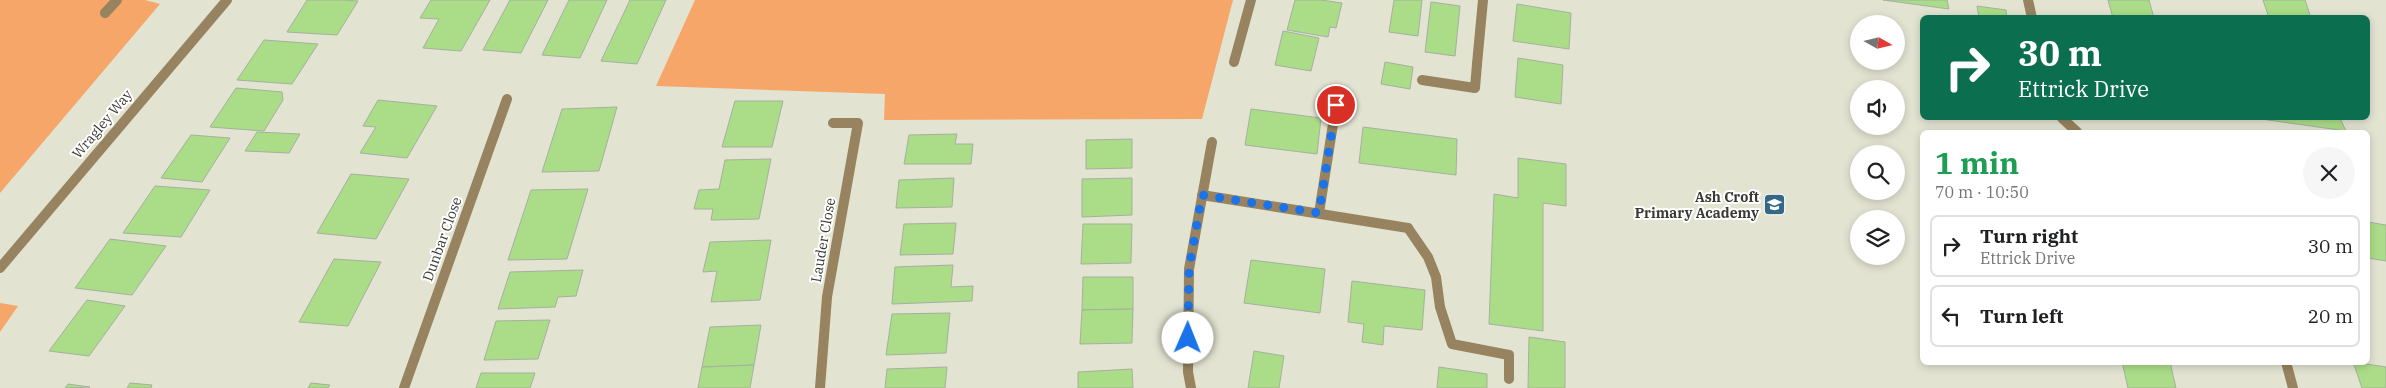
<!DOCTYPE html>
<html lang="en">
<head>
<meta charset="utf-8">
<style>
  body { margin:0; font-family:"IBM Plex Serif",serif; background:#f6f6f6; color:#202124; height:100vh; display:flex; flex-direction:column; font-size:19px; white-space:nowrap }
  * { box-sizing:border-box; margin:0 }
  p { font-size:16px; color:#757577 }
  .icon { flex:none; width:28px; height:28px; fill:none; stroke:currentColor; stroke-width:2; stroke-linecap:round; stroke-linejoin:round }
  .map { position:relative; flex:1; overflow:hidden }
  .details { position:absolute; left:1920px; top:130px; width:450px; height:235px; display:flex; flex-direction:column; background:#fff; border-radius:8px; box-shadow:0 2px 8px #0003 }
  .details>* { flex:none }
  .hud { position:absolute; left:1920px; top:15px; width:450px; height:105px; border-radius:8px; box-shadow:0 2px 8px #0003; background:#0b6e4f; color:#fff; overflow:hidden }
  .needle { width:32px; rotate:98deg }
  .buttons { position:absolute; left:1850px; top:15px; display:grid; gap:10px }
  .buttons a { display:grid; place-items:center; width:55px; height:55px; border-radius:50%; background:#fff; box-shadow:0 2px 8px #0003; font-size:25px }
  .pin { position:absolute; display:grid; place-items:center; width:42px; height:42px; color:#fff; margin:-21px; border:2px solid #fff; border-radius:50%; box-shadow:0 1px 5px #0007 }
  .me { position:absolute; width:55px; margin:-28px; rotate:1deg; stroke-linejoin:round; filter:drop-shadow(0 0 4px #0008) }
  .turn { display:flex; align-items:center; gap:18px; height:105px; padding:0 15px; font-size:22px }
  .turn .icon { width:65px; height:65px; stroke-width:2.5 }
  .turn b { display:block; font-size:35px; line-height:42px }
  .round { display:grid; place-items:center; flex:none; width:52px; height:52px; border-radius:26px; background:#f6f6f6 }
  .head { display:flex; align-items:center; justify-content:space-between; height:85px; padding:0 15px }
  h1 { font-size:30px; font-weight:700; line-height:38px; color:#1e9e55 }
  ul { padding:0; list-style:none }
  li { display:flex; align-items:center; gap:15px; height:62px; margin:0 10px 8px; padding:0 5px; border:2px solid #e0e0e0; border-radius:8px }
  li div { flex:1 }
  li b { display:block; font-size:19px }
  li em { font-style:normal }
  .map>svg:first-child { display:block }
  .green { fill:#f6a669 }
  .building { fill:#abdd88; stroke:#a6afa0 }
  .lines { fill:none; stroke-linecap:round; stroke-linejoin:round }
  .service { stroke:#97835f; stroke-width:10 }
  .minor { stroke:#97835f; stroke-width:10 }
  .tertiary { stroke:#97835f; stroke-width:10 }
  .route { stroke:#1a73e8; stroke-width:9; stroke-dasharray:0 16.2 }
  .labels { text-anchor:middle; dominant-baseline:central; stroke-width:4; stroke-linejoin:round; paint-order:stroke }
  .street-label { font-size:14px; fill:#3a3a34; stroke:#fff }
  .poi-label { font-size:14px; font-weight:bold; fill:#3a3a34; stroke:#fff; text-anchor:end }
</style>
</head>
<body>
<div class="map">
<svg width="2386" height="388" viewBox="0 0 2386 388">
  <rect width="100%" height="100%" fill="#e2e3d1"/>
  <g class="green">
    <polygon points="0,0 145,0 160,4 0,193"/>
    <polygon points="695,0 1233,0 1202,119 884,120 885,94 656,86"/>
    <polygon points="0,303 18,306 0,332"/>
  </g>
  <g class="building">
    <polygon points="307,0 342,0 358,1 337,35 287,32"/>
    <polygon points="431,0 490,0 461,51 423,48 439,19 420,18"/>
    <polygon points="510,0 548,0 521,53 483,50"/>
    <polygon points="569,0 607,0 580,58 542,55"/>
    <polygon points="630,0 666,0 637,64 601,61"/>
    <polygon points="1295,0 1321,0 1342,3 1336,28 1330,27 1328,37 1287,30"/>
    <polygon points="1394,0 1422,0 1418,36 1389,32"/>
    <polygon points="1883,0 1947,0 1949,9"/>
    <polygon points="2108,0 2149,0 2154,18 2113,18"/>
    <polygon points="2263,0 2305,0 2311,18 2269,18"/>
    <polygon points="1431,2 1460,6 1455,56 1425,52"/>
    <polygon points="1517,4 1571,13 1569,49 1513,41"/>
    <polygon points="1977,6 2006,10 2007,18 1979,18"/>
    <polygon points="1283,31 1319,38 1311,71 1275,65"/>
    <polygon points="264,40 318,44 292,84 237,80"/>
    <polygon points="1518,58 1563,65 1561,104 1515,97"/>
    <polygon points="1385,62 1413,67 1410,89 1381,84"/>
    <polygon points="236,88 282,92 283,100 264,131 210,127"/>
    <polygon points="378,100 437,106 407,158 360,153 376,127 363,126"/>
    <polygon points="735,101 783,101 772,147 722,147"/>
    <polygon points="617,107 599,171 542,172 562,109"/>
    <polygon points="1251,109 1321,118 1317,154 1245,145"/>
    <polygon points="2254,118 2340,118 2346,131"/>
    <polygon points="1363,127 1457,139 1456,175 1359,163"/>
    <polygon points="257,132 300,134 289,153 245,151"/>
    <polygon points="957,134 955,144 973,144 971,164 904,164 909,135"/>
    <polygon points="191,135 230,138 202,182 161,178"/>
    <polygon points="1132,139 1132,168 1086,169 1086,140"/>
    <polygon points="1518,158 1566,164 1566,206 1543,203 1543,331 1489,324 1494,194 1518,198"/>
    <polygon points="771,159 759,219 711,220 713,209 694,209 699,190 719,189 725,160"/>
    <polygon points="351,174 409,179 376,239 317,233"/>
    <polygon points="954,178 952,207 896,208 899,180"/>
    <polygon points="1132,178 1132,215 1082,217 1082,179"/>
    <polygon points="155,186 210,190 181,237 123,233"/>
    <polygon points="588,189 567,259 508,260 531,190"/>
    <polygon points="2368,222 2386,225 2386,261 2368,258"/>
    <polygon points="956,223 953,254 900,255 904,224"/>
    <polygon points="1083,224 1132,224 1131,263 1081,264"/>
    <polygon points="110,239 166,246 132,295 75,288"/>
    <polygon points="771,240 760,300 711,302 717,271 703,272 710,242"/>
    <polygon points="334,259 381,262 348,326 299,322"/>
    <polygon points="1251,260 1325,269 1320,313 1244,303"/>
    <polygon points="953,265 951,287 973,286 972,301 892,304 895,267"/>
    <polygon points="583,270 576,296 558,297 555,307 498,309 510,272"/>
    <polygon points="1083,277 1133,277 1133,309 1082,310"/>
    <polygon points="1352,281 1425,290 1422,330 1384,326 1383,345 1362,342 1364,324 1348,322"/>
    <polygon points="87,300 125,306 89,356 49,351"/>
    <polygon points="1133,309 1132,343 1080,344 1082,310"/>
    <polygon points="950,313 946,353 886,355 892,314"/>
    <polygon points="550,320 538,359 484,360 496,321"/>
    <polygon points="761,325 754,365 702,367 710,327"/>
    <polygon points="1529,337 1565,342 1565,388 1528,388"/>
    <polygon points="1254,351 1284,356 1279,388 1248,388"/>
    <polygon points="2122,362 2170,362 2176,388 2128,388"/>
    <polygon points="2353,362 2386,367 2386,388 2362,388"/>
    <polygon points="754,365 750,388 698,388 702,367"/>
    <polygon points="947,367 945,388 885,388 887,369"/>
    <polygon points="1439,367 1487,374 1487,388 1437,388"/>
    <polygon points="1132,369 1133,388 1078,388 1078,372"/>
    <polygon points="481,373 535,373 530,388 476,388"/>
    <polygon points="130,383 152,385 151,388 127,388"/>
    <polygon points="311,383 330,385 328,388 308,388"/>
    <polygon points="68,384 90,387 65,388"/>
  </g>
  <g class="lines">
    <g class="service">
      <polyline points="105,13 117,0"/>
      <polyline points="1234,62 1251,0"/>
      <polyline points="1422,80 1475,88 1477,64"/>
      <polyline points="1319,213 1336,105"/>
      <polyline points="1408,228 1428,257 1436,277 1440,307 1452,344 1509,355 1509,379"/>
    </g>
    <g class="minor">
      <polyline points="2028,0 2032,18"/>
      <polyline points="1477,64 1483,0"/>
      <polyline points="2062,118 2077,132"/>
      <polyline points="1202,195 1408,228"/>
      <polyline points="2286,362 2293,388"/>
      <polyline points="404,388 507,99"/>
      <polyline points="820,388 827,297 858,123 833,123"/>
      <polyline points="1191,388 1188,372 1189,269 1212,142"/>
    </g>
    <polyline class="tertiary" points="0,268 227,0"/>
  </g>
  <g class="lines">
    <polyline class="route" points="1188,338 1189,269 1202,195 1319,213 1336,105"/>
  </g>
  <defs>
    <symbol id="school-square" viewBox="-11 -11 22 22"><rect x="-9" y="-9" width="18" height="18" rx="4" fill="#356885" stroke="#fff"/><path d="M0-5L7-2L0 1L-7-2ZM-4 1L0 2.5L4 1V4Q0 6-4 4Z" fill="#fff"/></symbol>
  </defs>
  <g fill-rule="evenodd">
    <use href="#school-square" x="1762" y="192" width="25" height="25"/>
  </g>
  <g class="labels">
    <g class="street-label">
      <text transform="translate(102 124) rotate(-50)">Wragley Way</text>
      <text transform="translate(442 239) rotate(-70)">Dunbar Close</text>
      <text transform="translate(823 240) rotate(-80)">Lauder Close</text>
    </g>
    <g class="poi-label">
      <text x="1759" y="197">Ash Croft<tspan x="1759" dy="16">Primary Academy</tspan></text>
    </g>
  </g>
</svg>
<div class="buttons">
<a><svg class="needle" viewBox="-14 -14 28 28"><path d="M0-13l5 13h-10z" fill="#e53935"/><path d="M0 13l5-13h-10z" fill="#757577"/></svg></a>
<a><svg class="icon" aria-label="sound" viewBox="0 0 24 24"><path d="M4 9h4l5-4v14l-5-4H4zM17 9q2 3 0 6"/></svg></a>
<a><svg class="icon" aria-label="search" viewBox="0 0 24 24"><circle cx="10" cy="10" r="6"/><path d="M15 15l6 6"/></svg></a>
<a><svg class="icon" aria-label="layers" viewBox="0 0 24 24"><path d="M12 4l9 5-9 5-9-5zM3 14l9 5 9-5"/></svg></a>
</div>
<div class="pin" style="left:1336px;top:105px;background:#d93025"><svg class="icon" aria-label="arrive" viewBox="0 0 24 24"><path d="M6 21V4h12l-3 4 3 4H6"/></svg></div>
<svg class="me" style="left:1188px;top:338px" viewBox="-20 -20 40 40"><circle r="19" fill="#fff"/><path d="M0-13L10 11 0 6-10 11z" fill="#1a73e8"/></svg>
<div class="hud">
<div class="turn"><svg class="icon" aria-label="right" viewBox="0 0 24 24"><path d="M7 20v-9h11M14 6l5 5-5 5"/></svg><div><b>30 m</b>Ettrick Drive</div></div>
</div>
<section class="details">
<div class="head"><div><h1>1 min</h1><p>70 m · 10:50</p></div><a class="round"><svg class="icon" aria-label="close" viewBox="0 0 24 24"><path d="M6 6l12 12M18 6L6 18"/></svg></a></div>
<ul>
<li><svg class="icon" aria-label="right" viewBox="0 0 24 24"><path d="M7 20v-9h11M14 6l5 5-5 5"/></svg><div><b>Turn right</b><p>Ettrick Drive</p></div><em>30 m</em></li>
<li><svg class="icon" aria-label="left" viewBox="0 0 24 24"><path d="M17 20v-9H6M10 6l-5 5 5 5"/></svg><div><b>Turn left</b></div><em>20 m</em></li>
</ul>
</section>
</div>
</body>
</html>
